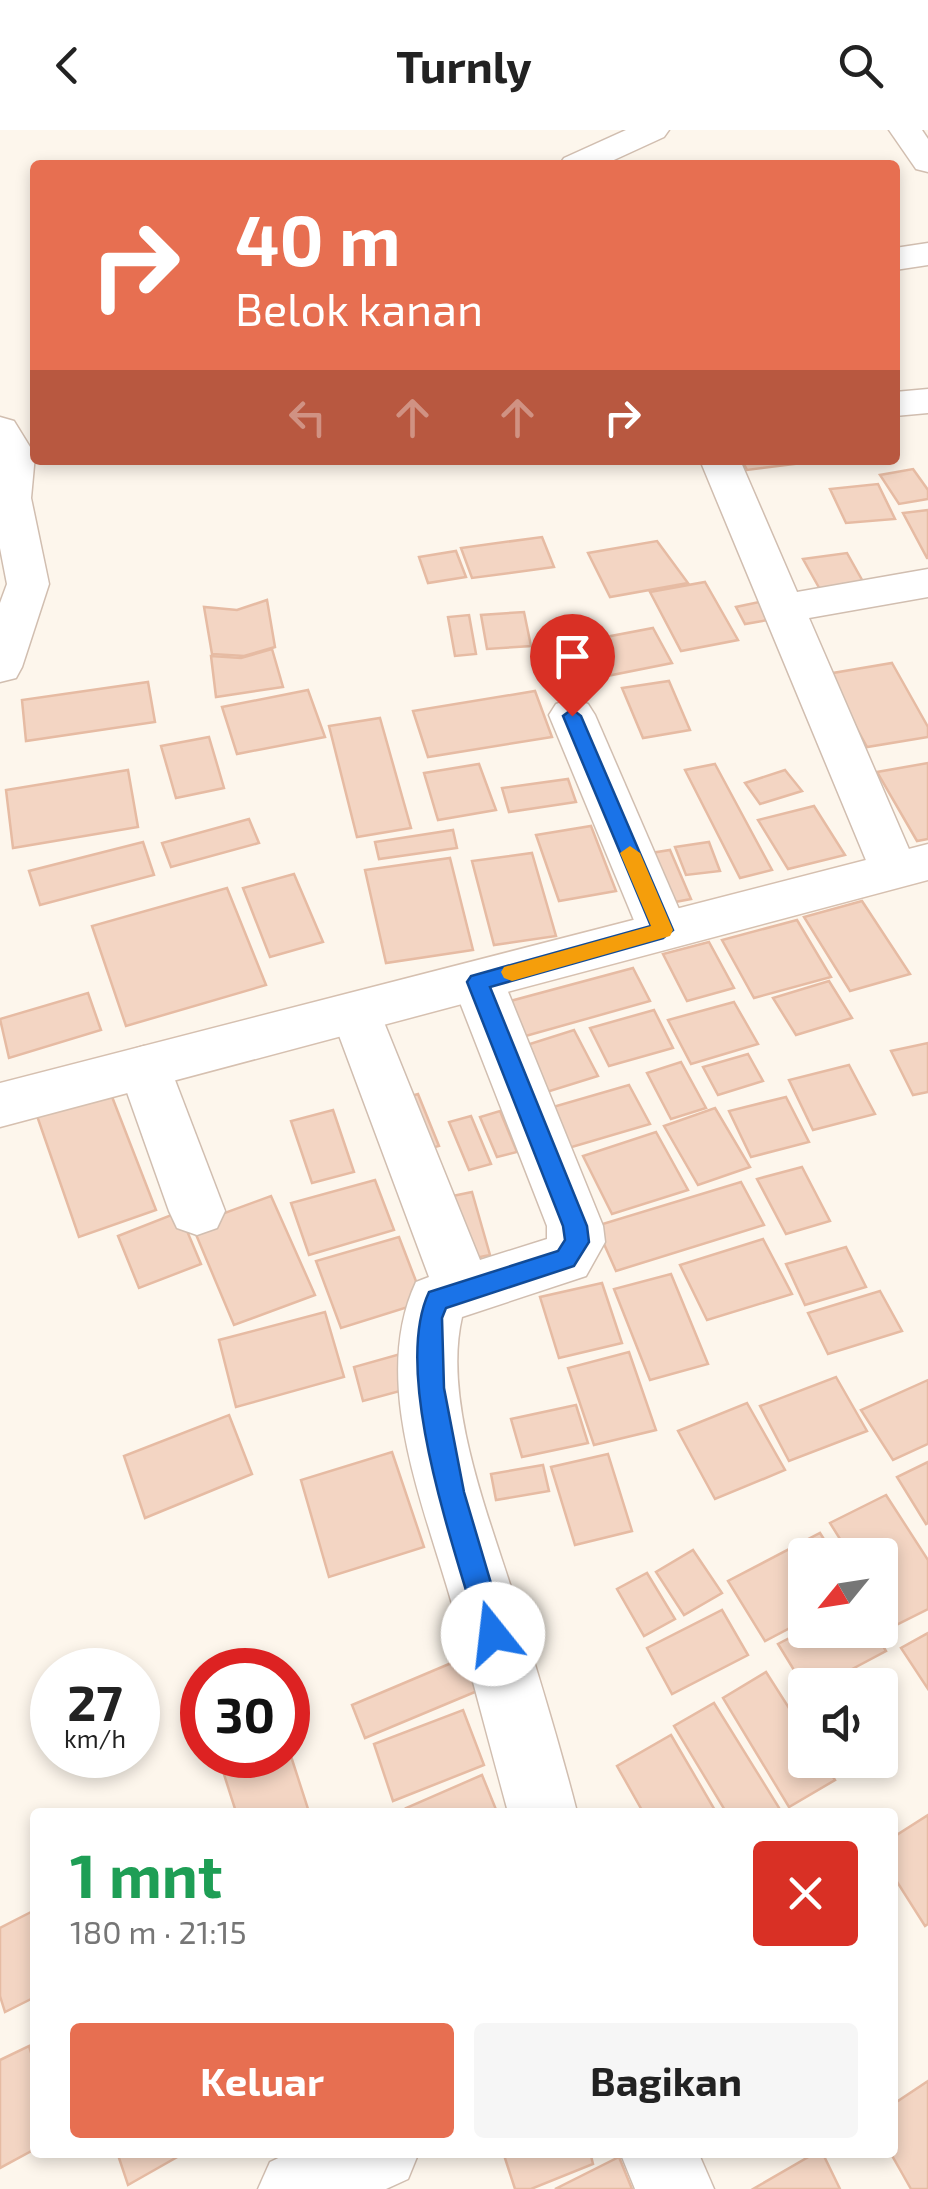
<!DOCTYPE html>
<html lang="id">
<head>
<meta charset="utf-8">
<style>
  body { margin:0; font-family:"Exo 2",sans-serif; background:#f6f6f6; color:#222; height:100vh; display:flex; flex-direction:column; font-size:38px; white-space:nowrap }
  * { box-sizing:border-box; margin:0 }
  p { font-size:32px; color:#767676 }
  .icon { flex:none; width:55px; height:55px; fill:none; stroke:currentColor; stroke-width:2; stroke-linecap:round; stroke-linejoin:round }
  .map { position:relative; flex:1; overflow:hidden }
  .side { position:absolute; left:30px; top:1678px; width:868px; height:350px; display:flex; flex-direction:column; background:#fff; border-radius:10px; box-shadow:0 5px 15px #0003 }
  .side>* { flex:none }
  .banner { position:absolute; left:30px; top:30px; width:870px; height:305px; border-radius:10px; box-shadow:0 5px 15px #0003; background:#e76f51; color:#fff; overflow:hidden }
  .needle { width:65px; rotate:240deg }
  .controls { position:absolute; left:788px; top:1408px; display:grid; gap:20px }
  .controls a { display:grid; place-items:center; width:110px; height:110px; border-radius:10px; background:#fff; box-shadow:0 5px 15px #0003; font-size:50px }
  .speed { position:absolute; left:30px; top:1518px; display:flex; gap:20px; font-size:50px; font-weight:700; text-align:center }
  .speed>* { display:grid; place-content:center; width:130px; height:130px; border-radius:50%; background:#fff; box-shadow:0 5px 15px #0003; line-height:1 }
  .speed small { font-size:25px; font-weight:400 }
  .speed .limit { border:15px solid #d22; background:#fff; color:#111 }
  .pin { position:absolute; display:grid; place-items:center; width:85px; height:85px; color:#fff; margin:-102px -42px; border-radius:50% 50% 50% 0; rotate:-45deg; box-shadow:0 0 10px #0007 }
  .pin .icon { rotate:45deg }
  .me { position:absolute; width:110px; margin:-55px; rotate:344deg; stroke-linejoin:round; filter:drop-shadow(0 0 8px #0008) }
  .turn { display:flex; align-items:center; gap:35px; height:210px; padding:0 40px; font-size:45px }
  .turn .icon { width:130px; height:130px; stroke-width:2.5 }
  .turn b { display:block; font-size:70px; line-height:85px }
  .lanes { display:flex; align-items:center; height:95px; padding:0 40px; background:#0003; justify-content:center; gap:50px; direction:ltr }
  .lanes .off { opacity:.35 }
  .round { display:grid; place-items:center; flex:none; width:105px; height:105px; border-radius:10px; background:#f6f6f6 }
  .summary { display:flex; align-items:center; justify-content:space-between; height:170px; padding:0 40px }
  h1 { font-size:60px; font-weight:700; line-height:75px; color:#1e9e55 }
  .button { display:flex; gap:20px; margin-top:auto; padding:20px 40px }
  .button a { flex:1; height:115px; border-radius:10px; background:#e76f51; color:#fff; font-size:40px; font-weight:700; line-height:115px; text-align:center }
  .button a+a { background:#f6f6f6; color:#222 }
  header { display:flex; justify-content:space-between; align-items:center; height:130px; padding:0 40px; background:#fff; font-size:45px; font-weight:700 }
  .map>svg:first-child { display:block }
  .building { fill:#f3d5c3; stroke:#e6bba3; stroke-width:2.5 }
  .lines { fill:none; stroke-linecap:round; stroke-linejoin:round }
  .street-casing { stroke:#d1beb0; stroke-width:3 }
  .secondary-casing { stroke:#d6c0b0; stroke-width:3 }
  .street { fill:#fff; fill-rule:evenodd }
  .secondary { fill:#fff; fill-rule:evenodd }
  .route { fill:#1a73e8; stroke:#114b97; stroke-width:2.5 }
  .slow { fill:#f59e0b }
</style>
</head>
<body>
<header><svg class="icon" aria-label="back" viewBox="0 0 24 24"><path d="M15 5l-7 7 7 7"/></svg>Turnly<svg class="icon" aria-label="search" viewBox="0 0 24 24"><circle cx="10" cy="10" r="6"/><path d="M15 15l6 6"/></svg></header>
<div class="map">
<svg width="928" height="2059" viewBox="0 0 928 2059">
  <rect width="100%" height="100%" fill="#fdf6ec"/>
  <g class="building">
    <polygon points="742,330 826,330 747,340"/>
    <polygon points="913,339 928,360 928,369 899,374 880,345"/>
    <polygon points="878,354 895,389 846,393 830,359"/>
    <polygon points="928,380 928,428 927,428 903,383"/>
    <polygon points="542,407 554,437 472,448 461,418"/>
    <polygon points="657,411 688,453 610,467 588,423"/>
    <polygon points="456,421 466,447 428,453 419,427"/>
    <polygon points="847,423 866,457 822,463 803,429"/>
    <polygon points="705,452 738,510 681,521 650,462"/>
    <polygon points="267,470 275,517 244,526 212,524 204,477 237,480"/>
    <polygon points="769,470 779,488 745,494 736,477"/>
    <polygon points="524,482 531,516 487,519 481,485"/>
    <polygon points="469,485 476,524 455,526 448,487"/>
    <polygon points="653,498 672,533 607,546 590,510"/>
    <polygon points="272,519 283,557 216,567 211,526 241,528"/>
    <polygon points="892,533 928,597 928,607 867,617 827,544"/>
    <polygon points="669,551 690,600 643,608 622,558"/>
    <polygon points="148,552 155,592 26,611 22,570"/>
    <polygon points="308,560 325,607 237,624 222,577"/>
    <polygon points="535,561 552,607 428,627 413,581"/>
    <polygon points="380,588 411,698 357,707 329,596"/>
    <polygon points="209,607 224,658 176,668 161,616"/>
    <polygon points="928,633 928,709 917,711 877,642"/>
    <polygon points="479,634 496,680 438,690 424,643"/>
    <polygon points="715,634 772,740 740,748 685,640"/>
    <polygon points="128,640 138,697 13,718 6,660"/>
    <polygon points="785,640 802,661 760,674 745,653"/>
    <polygon points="568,649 576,672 509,682 502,658"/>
    <polygon points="814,676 845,725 788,739 758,690"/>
    <polygon points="249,689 259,713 171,737 162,713"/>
    <polygon points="591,696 616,761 559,771 536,705"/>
    <polygon points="453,700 457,718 379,729 375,712"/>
    <polygon points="143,712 154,745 40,775 29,741"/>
    <polygon points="709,712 720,741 686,745 675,717"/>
    <polygon points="670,720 691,769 659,775 638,725"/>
    <polygon points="532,723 556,806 494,815 472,731"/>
    <polygon points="450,728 473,820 386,833 365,740"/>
    <polygon points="294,744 323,812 270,827 243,758"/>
    <polygon points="227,758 266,855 126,896 92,796"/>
    <polygon points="862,771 910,844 850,861 804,787"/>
    <polygon points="797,790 831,847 754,868 722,810"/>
    <polygon points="709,812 734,858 687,871 663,824"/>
    <polygon points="633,838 650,871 515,909 499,874"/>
    <polygon points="829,851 852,888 796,905 773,868"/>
    <polygon points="88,863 101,900 9,928 0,889"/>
    <polygon points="734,872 758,914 691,934 668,890"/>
    <polygon points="654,880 673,918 609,936 590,898"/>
    <polygon points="574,900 598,946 537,965 514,919"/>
    <polygon points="928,913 928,962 913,965 891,921"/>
    <polygon points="748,924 763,951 718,965 703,937"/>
    <polygon points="681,932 706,978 671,989 647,943"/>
    <polygon points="849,935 875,984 813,1000 789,950"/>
    <polygon points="629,955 650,994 565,1019 546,979"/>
    <polygon points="109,959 156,1080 79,1107 36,983"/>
    <polygon points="418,964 439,1016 420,1021 400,969"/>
    <polygon points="786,967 809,1012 751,1027 729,981"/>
    <polygon points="715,978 750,1037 698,1055 664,996"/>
    <polygon points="333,980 354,1042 312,1053 291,991"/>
    <polygon points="500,981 517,1022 497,1027 480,987"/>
    <polygon points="471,986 491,1034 469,1040 449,992"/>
    <polygon points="656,1002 688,1060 612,1084 583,1026"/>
    <polygon points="802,1037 830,1091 786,1104 757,1049"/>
    <polygon points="375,1050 394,1100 309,1125 291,1073"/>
    <polygon points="741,1052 764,1095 616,1141 596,1096"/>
    <polygon points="472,1062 490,1125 460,1131 443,1068"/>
    <polygon points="271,1066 315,1165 234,1195 192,1095"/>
    <polygon points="179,1082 201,1134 139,1158 118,1106"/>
    <polygon points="399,1107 424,1172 341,1198 316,1131"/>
    <polygon points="763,1109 792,1164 707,1190 680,1135"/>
    <polygon points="846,1117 866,1157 805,1175 786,1134"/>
    <polygon points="671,1144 708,1234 650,1250 614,1159"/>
    <polygon points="602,1153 622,1213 559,1228 540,1167"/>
    <polygon points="880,1161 902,1201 828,1224 808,1183"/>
    <polygon points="325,1182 344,1247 236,1277 219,1210"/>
    <polygon points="629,1222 656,1300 594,1315 568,1238"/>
    <polygon points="404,1223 415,1257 363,1271 354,1237"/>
    <polygon points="836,1247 867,1301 789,1331 760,1276"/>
    <polygon points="928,1250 928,1314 893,1330 861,1280"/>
    <polygon points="747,1273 785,1340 715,1369 678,1301"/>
    <polygon points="576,1275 588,1313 522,1327 511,1289"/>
    <polygon points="229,1285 252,1344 145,1388 124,1326"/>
    <polygon points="392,1322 424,1417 329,1447 301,1350"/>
    <polygon points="608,1324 632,1401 575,1415 551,1337"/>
    <polygon points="928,1332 928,1393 926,1394 897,1347"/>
    <polygon points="543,1335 549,1361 496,1370 491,1344"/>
    <polygon points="886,1365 928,1430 928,1479 894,1496 880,1473 880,1425 850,1425 830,1393"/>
    <polygon points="820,1403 834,1425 805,1425 805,1490 765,1511 728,1451"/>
    <polygon points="693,1420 722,1463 684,1485 656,1442"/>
    <polygon points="647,1443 675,1489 644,1506 617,1459"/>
    <polygon points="722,1480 748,1525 672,1564 647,1518"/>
    <polygon points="805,1500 873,1500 886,1521 822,1555 805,1555 805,1558 778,1514"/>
    <polygon points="928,1503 928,1559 901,1518"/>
    <polygon points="468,1526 482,1559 365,1608 352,1575"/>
    <polygon points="766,1542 805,1603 805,1630 822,1630 835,1650 789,1677 723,1568"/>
    <polygon points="714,1573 781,1681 780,1682 726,1682 674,1596"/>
    <polygon points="463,1580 484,1635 393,1671 374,1614"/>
    <polygon points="671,1605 716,1682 643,1682 617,1636"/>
    <polygon points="288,1617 309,1682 236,1682 221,1635 245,1625 288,1625"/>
    <polygon points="482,1645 497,1682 408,1682 406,1678"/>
    <polygon points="928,1685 928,1794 925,1796 892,1744 892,1708"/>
    <polygon points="35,1780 35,1867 5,1882 0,1866 0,1798"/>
    <polygon points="29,1916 35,1936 35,2019 0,2038 0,1930"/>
    <polygon points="928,1951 928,2059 911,2059 890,2022 892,1975"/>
    <polygon points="117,2022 186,2022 128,2055"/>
    <polygon points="503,2022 590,2022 593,2034 531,2059 515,2059"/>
    <polygon points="817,2022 822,2022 840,2059 753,2059"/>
    <polygon points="619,2027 632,2059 555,2059"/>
  </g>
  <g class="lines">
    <defs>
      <g id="street">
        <polygon points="626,0 669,0 664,7 603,35 559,35 564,28"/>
        <polygon points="889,0 922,0 928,9 928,42 916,39"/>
        <polygon points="928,113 928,135 895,140 895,118"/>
        <polygon points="928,259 928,283 895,286 895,262"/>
        <polygon points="0,287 14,291 35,325 31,368 49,454 22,537 16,548 0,552 0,473 7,454 0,418"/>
        <polygon points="700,330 740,330 797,462 928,439 928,467 809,488 918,740 911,753 894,758 877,753 870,740"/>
        <polygon points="572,569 588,574 595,585 688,800 681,813 663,819 645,813 638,800 549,585 556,574"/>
        <path d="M 478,832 L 496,838 L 504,852 L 603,1096 L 605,1112 L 586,1146 L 462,1187 C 442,1272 490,1389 515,1470 C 537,1540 559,1612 577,1682 L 508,1682 C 489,1613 471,1543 452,1474 C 424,1375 370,1251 416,1152 L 429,1147 L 331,884 L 339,870 L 357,864 L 375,870 L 480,1130 L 547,1109 L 547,1096 L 452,852 L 460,838 Z"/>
        <polygon points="144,916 163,922 170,937 225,1081 217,1098 197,1105 177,1098 169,1081 118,937 125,922"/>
        <polygon points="291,2022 419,2022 408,2049 386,2059 258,2059 270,2032"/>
        <polygon points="620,2022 698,2022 714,2059 635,2059"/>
      </g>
      <polygon id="secondary" points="928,714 928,750 0,997 0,953"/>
    </defs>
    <use href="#street" class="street-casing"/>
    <use href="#secondary" class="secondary-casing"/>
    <use href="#street" class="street"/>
    <use href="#secondary" class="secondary"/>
  </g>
  <path class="route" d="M 572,579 L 581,586 L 673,800 L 663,808 L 490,857 L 587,1096 L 589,1112 L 574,1136 L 446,1178 L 442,1188 L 444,1258 L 464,1362 L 506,1504 L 502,1514 L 493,1518 L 483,1514 L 479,1504 C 455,1419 391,1243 429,1162 L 558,1121 L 565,1110 L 563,1096 L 467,852 L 471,846 L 651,796 L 563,586 Z"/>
  <polygon class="slow" points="630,716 640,723 673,800 670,806 512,851 504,848 501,842 504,837 651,796 620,723"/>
</svg>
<div class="controls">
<a><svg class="needle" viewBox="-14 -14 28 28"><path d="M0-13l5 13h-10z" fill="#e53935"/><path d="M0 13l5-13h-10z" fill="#767676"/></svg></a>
<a><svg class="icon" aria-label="sound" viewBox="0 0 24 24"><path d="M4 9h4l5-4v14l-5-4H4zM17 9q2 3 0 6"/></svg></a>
</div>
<div class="speed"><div>27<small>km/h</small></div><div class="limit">30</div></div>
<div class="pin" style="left:572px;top:586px;background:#d93025"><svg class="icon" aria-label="arrive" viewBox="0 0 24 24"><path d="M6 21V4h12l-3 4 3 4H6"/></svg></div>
<svg class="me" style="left:493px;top:1504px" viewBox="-20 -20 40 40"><circle r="19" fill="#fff"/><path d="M0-13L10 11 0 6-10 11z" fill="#1a73e8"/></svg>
<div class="banner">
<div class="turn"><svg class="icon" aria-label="right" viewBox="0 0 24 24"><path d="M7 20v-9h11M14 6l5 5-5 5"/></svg><div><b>40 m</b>Belok kanan</div></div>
<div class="lanes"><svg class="icon off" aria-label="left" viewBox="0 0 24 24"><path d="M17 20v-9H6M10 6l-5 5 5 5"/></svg><svg class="icon off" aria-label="ahead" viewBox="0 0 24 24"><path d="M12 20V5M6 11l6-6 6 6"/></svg><svg class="icon off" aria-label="ahead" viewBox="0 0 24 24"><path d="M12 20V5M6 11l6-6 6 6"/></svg><svg class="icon" aria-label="right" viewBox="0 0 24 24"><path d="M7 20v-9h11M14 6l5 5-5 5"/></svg></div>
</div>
<section class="side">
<div class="summary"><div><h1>1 mnt</h1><p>180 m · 21:15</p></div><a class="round" style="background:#d93025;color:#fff"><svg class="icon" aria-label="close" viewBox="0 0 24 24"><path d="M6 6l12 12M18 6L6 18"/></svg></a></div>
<div class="button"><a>Keluar</a><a>Bagikan</a></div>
</section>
</div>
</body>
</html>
